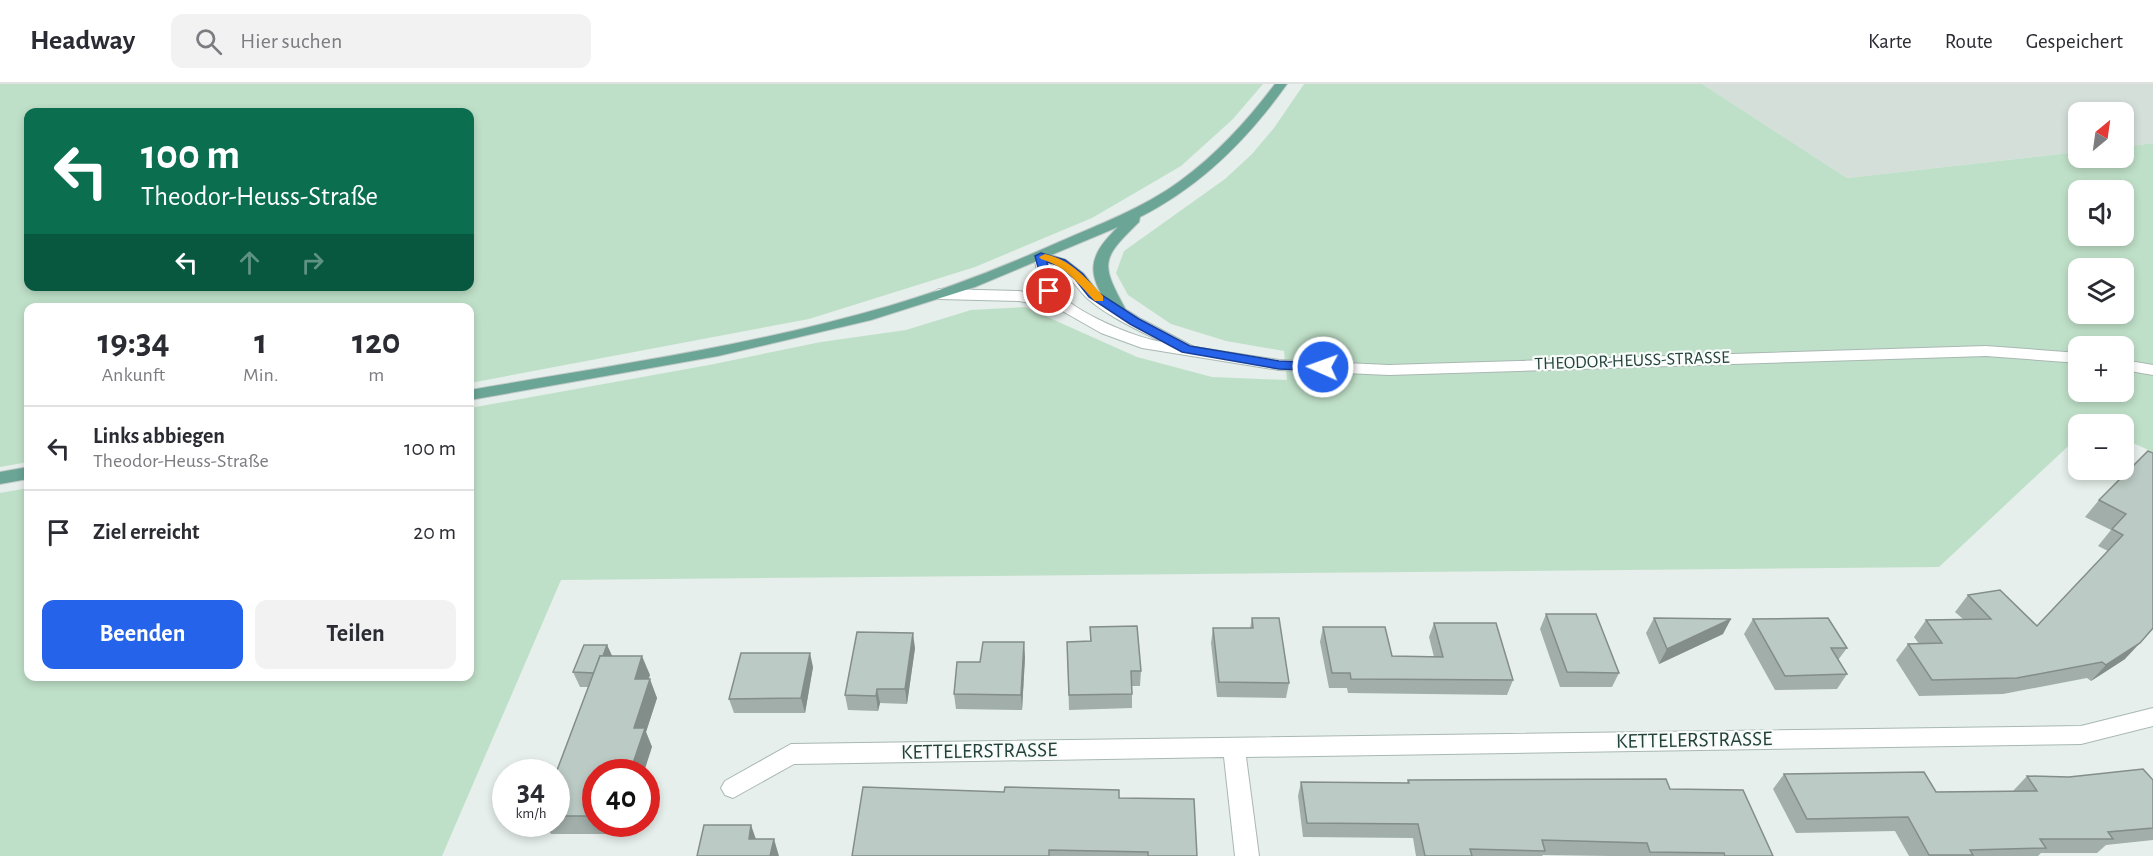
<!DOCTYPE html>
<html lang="de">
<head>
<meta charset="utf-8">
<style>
  body { margin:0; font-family:"Alegreya Sans",sans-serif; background:#f2f2f3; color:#2b2b33; height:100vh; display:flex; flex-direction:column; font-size:22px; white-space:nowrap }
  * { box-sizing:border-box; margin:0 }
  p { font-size:20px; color:#7c7c81 }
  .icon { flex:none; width:33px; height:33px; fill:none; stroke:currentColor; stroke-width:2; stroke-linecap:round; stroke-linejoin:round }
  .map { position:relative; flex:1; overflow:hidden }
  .sheet { position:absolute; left:24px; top:219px; width:450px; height:378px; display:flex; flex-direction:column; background:#fff; border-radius:12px; box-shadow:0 3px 9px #0003 }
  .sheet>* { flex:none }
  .hud { position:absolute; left:24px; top:24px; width:450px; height:183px; border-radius:12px; box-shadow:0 3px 9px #0003; background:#0b6e4f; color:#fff; overflow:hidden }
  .needle { width:39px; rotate:29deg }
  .buttons { position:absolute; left:2068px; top:18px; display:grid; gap:12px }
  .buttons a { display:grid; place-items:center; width:66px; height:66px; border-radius:12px; background:#fff; box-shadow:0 3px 9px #0003; font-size:30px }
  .speed { position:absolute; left:492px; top:675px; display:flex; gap:12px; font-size:30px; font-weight:700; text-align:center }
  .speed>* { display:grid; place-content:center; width:78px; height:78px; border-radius:50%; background:#fff; box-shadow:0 3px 9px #0003; line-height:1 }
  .speed small { font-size:15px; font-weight:400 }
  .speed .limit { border:9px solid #d22; background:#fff; color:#111 }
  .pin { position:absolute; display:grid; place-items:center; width:51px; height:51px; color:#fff; margin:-26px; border:3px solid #fff; border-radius:50%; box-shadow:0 2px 6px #0007 }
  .me { position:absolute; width:66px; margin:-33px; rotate:272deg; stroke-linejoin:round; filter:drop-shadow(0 0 4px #0008) }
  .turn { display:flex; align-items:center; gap:21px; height:126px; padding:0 18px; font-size:27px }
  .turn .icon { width:78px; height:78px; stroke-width:2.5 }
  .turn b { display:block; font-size:42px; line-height:51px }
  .lanes { display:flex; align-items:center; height:57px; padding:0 18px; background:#0003; justify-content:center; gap:30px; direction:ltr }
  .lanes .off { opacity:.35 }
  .eta { display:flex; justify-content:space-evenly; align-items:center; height:102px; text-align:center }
  .eta b { font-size:36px; font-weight:700; line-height:42px }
  .action { display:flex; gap:12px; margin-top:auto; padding:12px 18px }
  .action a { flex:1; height:69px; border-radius:12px; background:#2563eb; color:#fff; font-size:24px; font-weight:700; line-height:69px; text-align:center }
  .action a+a { background:#f2f2f3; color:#2b2b33 }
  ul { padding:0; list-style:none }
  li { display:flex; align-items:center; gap:18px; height:84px; padding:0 18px; border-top:2px solid #e1e1e2 }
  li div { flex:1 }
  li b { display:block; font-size:22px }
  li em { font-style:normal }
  header { display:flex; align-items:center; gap:36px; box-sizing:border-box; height:84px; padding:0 30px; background:#fff; border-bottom:2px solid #e1e1e2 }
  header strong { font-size:28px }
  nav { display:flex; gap:33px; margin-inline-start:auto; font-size:21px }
  .search { width:420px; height:54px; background:#f2f2f3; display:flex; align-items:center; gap:15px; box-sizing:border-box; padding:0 21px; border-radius:12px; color:#7c7c81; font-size:22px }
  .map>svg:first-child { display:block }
  .built { fill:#d4dfda }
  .green { fill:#bfe0c8; fill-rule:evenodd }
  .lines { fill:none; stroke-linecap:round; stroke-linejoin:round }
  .minor-casing { stroke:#a8b8b2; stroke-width:2 }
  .major-casing { stroke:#c2cac8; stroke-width:2 }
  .minor { fill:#fff; fill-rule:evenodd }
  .major { fill:#6aa596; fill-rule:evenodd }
  .wall { fill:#a1aea9 }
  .shaded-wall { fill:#838d89 }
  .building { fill:#bbcac4; stroke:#838d89; stroke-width:1.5 }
  .route { fill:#2563eb; stroke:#184099; stroke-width:1.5 }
  .slow { fill:#f59e0b }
  .labels { text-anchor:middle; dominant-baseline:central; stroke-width:4.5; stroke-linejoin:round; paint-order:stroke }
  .street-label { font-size:18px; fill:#24423a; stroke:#f7fbf9 }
  .near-street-label { font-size:21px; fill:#24423a; stroke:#f7fbf9 }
</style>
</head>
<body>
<header>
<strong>Headway</strong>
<div class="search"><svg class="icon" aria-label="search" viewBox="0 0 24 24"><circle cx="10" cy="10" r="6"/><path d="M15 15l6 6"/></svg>Hier suchen</div>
<nav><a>Karte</a><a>Route</a><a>Gespeichert</a></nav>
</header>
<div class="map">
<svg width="2153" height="772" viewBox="0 0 2153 772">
  <rect width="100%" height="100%" fill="#e6efeb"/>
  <polygon class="built" points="1702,0 2153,0 2153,59 2124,63 2124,28 2079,28 2079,68 1847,94"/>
  <g class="green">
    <path d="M 0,0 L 1263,0 L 1233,35 L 1181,82 L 1092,134 L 975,183 L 809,235 L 470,299 L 470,224 L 28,224 L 28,378 L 0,383 ZM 28,28 L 470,28 L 470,202 L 28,202 Z"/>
    <path d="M 1304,0 L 1702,0 L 1847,94 L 2079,68 L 2079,74 L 2124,74 L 2124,63 L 2153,59 L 2153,368 L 2124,355 L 2124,340 L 2079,340 L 2079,352 L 1939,483 L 561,496 L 442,772 L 0,772 L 0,409 L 28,404 L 28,592 L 470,592 L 470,324 L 709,281 L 821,258 L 906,246 L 971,226 L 1025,223 L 1137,273 L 1212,293 L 1287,296 L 1284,267 L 1226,257 L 1171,240 L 1128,211 L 1116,189 L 1124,167 L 1225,95 L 1252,70 L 1274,44 ZM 2079,106 L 2124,106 L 2124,152 L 2079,152 ZM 2079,184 L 2124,184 L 2124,230 L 2079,230 ZM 2079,262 L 2124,262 L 2124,308 L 2079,308 Z"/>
  </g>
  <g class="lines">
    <defs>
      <g id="minor">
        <path d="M 1041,168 L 1066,176 L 1084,190 L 1098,208 L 1141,235 L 1194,263 L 1279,276 L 1389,281 L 1986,262 L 2079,269 L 2079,279 L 1986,272 L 1389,291 L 1279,286 L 1142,264 L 1101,249 L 1057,224 L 1019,217 L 939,215 L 931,210 L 939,205 L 1019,207 L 1046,212 L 1041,207 L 1034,172 ZM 1050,180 C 1068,187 1075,203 1088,215 C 1109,233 1138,246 1162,258 C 1136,254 1073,228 1058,207 C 1053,201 1052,188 1050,180 Z"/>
        <polygon points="2124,276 2153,281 2153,291 2124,286"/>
        <polygon points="2153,624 2153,642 2081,660 1246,673 1259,772 1235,772 1224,673 794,680 733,714 725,711 721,704 725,697 791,660 2081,642"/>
      </g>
      <g id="major">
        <path d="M 1275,0 L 1287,0 C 1248,55 1200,103 1140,133 L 1139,138 C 1101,175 1100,179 1126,226 L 1123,229 L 1113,229 C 1087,191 1085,175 1118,143 L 975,203 L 871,236 L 718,272 L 470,316 L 470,306 C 610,282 752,262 889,222 C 947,205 1003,183 1059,158 C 1100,140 1143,124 1180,97 C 1217,70 1248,36 1275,0 Z"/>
        <polygon points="28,383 28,395 0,400 0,388"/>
      </g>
    </defs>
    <use href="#minor" class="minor-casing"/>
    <use href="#major" class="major-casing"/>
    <use href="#minor" class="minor"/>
    <use href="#major" class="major"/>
  </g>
  <g class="wall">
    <polygon points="2148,367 2125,575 2091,597 2087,594 2003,610 1919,612 1896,576 1908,560 1919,560 1914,553 1926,536 1963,535 1955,528 1968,511 2037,542 2108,467 2098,462 2111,446 2085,433 2099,416"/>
    <polygon points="1546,530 1619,589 1612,603 1560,603 1540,545"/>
    <polygon points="1252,534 1289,599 1286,614 1217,613 1211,559 1213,544 1250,544"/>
    <polygon points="1654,534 1723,550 1659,580 1646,549"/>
    <polygon points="1753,535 1847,564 1838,576 1847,590 1837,605 1775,606 1744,550"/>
    <polygon points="1434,539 1513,596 1507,611 1348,609 1347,604 1329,604 1320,558 1323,543 1392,572 1434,573 1429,553"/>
    <polygon points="1090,543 1141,587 1140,602 1132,602 1132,624 1069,626 1067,558 1090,557"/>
    <polygon points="607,561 612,572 650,591 648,595 657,614 646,648 652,663 596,688 596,740 620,740 617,750 551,750 545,740 556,740 556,689 589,603 580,603 573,588"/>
    <polygon points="915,564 907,620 880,619 878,627 848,626 845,611"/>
    <polygon points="1025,573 1022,626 956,625 954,610 980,578"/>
    <polygon points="813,583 805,629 734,629 729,615"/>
    <polygon points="1784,690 1936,708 2013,707 2027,692 2153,696 2153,756 2106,761 2097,769 2041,769 2038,772 1909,772 1895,747 1796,749 1773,705"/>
    <polygon points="1408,696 1670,705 1773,772 1610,772 1543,771 1542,772 1416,772 1413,754 1303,753 1298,712 1301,698 1407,699"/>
    <polygon points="1004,708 1119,714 1197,772 852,772"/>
  </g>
  <g class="shaded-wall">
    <polygon points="1731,535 1723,550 1659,580 1667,565"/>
    <polygon points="913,549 915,564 907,620 905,605"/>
    <polygon points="1024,558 1025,573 1022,626 1021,611"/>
    <polygon points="2140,559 2125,575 2091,597 2106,581"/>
    <polygon points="607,561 614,576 597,589"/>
    <polygon points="810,569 813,583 805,629 801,614"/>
    <polygon points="642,572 650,591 642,614 635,595"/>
    <polygon points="650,595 657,614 646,648 652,663 644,688 630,688 634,644"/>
    <polygon points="877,605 880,619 878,627 876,612"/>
    <polygon points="612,740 620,740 617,750"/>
    <polygon points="751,741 758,761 749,755"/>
    <polygon points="774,755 779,772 770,772"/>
  </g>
  <g class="building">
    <polygon points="2148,367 2153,369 2153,544 2140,559 2106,581 2102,578 2017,594 1932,596 1908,560 1942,559 1926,536 1991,535 1968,511 2000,506 2037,542 2123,451 2112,445 2126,430 2099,416"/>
    <polygon points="1546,530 1596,530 1619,589 1567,588"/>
    <polygon points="1252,534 1279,534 1289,599 1219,598 1213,544 1253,544"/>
    <polygon points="1654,534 1731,535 1667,565"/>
    <polygon points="1828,534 1847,564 1831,564 1847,590 1785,592 1753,535"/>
    <polygon points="1434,539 1496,539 1513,596 1351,595 1350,589 1332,589 1323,543 1385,543 1392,572 1443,573"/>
    <polygon points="1137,542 1141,587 1131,587 1132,610 1069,611 1067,558 1091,557 1090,543"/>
    <polygon points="857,548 913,549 905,605 877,605 876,612 845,611"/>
    <polygon points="983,558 1024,558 1021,611 954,610 957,578 980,578"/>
    <polygon points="584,561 607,561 603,572 600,572 594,589 573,588"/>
    <polygon points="741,569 810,569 801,614 729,615"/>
    <polygon points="600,572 642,572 635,595 650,595 634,644 645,644 630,688 596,688 596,732 556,732 556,689"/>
    <polygon points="2143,685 2153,696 2153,744 2108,748 2113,755 2040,755 2046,764 1970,766 1973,771 1929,771 1908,733 1807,735 1784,690 1924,688 1936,708 2037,707 2027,692 2069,693"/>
    <polygon points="1666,695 1670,705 1743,706 1773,772 1725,772 1724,769 1650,768 1647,759 1542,756 1545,767 1470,765 1472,772 1425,772 1418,740 1307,739 1301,698 1409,699 1408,696"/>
    <polygon points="863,703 1004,708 1005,703 1119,706 1119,714 1194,715 1197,772 1148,772 1148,768 1049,766 1049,772 852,772"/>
    <polygon points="704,741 751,741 749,755 774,755 770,772 697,772"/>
  </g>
  <polygon class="route" points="1041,169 1065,176 1083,190 1097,208 1139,235 1190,262 1279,277 1323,279 1329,283 1323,287 1279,285 1182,268 1130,240 1089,213 1075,195 1057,181 1047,178 1055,207 1053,210 1045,210 1035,172"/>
  <path class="slow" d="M 1045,170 C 1071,176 1085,193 1103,212 L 1103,217 L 1095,217 C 1078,199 1065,182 1041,175 L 1039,173 Z"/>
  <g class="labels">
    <g class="street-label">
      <text transform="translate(1632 277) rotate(-2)">THEODOR-HEUSS-STRASSE</text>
    </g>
    <g class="near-street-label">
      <text transform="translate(1694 656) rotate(-1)">KETTELERSTRASSE</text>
      <text transform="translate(979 667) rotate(-1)">KETTELERSTRASSE</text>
    </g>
  </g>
</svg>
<div class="buttons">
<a><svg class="needle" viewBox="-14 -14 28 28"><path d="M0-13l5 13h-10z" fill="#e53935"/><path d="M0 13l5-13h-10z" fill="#7c7c81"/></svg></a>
<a><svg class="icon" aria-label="sound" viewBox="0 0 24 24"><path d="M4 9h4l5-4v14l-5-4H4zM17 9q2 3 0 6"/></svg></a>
<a><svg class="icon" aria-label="layers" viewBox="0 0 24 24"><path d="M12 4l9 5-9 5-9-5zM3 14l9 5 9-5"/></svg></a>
<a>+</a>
<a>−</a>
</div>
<div class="speed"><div>34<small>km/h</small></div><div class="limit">40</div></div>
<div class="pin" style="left:1049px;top:207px;background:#d93025"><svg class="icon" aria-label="arrive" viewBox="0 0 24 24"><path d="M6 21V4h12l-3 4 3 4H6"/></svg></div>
<svg class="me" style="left:1323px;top:283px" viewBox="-20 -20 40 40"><circle r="17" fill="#2563eb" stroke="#fff" stroke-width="3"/><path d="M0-11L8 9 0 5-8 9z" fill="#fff"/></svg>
<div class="hud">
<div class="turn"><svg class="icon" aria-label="left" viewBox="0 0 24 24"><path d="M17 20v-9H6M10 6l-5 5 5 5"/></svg><div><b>100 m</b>Theodor-Heuss-Straße</div></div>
<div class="lanes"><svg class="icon" aria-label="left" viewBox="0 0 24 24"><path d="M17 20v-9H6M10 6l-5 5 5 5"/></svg><svg class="icon off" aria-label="ahead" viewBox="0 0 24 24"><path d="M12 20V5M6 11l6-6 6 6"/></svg><svg class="icon off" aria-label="right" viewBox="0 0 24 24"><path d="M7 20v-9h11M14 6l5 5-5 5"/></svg></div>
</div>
<section class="sheet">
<div class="eta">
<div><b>19:34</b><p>Ankunft</p></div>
<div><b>1</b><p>Min.</p></div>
<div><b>120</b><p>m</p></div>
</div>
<ul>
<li><svg class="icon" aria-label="left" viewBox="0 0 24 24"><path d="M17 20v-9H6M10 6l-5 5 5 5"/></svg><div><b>Links abbiegen</b><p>Theodor-Heuss-Straße</p></div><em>100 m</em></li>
<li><svg class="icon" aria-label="arrive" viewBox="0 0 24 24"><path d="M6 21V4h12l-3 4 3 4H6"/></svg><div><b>Ziel erreicht</b></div><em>20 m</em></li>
</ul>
<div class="action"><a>Beenden</a><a>Teilen</a></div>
</section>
</div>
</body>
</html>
